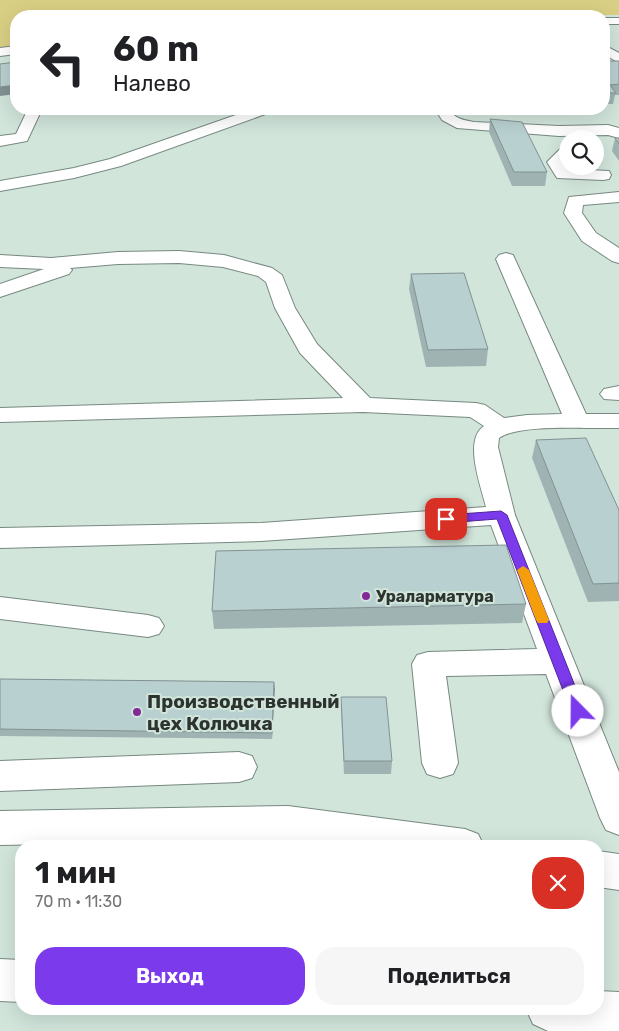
<!DOCTYPE html>
<html lang="ru">
<head>
<meta charset="utf-8">
<style>
  body { margin:0; font-family:Rubik,sans-serif; background:#f6f6f6; color:#202124; height:100vh; display:flex; flex-direction:column; font-size:19px; white-space:nowrap }
  * { box-sizing:border-box; margin:0 }
  p { font-size:16px; color:#757577 }
  .icon { flex:none; width:28px; height:28px; fill:none; stroke:currentColor; stroke-width:2; stroke-linecap:round; stroke-linejoin:round }
  .map { position:relative; flex:1; overflow:hidden }
  .sheet { position:absolute; left:15px; top:840px; width:589px; height:175px; display:flex; flex-direction:column; background:#fff; border-radius:20px; box-shadow:0 5px 20px #0002 }
  .sheet>* { flex:none }
  .guide { position:absolute; left:10px; top:10px; width:600px; height:105px; border-radius:20px; box-shadow:0 5px 20px #0002; background:#fff; color:#202124; overflow:hidden }
  .fabs { position:absolute; left:559px; top:130px; display:grid; gap:10px }
  .fabs a { display:grid; place-items:center; width:45px; height:45px; border-radius:50%; background:#fff; box-shadow:0 5px 20px #0002; font-size:25px }
  .pin { position:absolute; display:grid; place-items:center; width:42px; height:42px; color:#fff; margin:-21px; border-radius:10px; box-shadow:0 2px 8px #0006 }
  .me { position:absolute; width:55px; margin:-28px; rotate:338deg; stroke-linejoin:round; filter:drop-shadow(0 0 4px #0008) }
  .turn { display:flex; align-items:center; gap:18px; height:105px; padding:0 20px; font-size:22px }
  .turn .icon { width:65px; height:65px; stroke-width:2.5 }
  .turn b { display:block; font-size:35px; line-height:42px }
  .round { display:grid; place-items:center; flex:none; width:52px; height:52px; border-radius:20px; background:#f6f6f6 }
  .headline { display:flex; align-items:center; justify-content:space-between; height:85px; padding:0 20px }
  h1 { font-size:30px; font-weight:700; line-height:38px }
  .button { display:flex; gap:10px; margin-top:auto; padding:10px 20px }
  .button a { flex:1; height:58px; border-radius:20px; background:#7c3aed; color:#fff; font-size:20px; font-weight:700; line-height:58px; text-align:center }
  .button a+a { background:#f6f6f6; color:#202124 }
  .map>svg:first-child { display:block }
  .green { fill:#d9cf84 }
  .lines { fill:none; stroke-linecap:round; stroke-linejoin:round }
  .minor-casing { stroke:#778980; stroke-width:2 }
  .minor { fill:#fff; fill-rule:evenodd }
  .wall { fill:#9fb3b3 }
  .shaded-wall { fill:#829292 }
  .building { fill:#b9d0d0; stroke:#829292 }
  .route { fill:#7c3aed; stroke:#51269a }
  .slow { fill:#f59e0b }
  .poi-dot { fill:#842a97; stroke:#d1e5db; stroke-width:2 }
  .labels { text-anchor:middle; dominant-baseline:central; stroke-width:4; stroke-linejoin:round; paint-order:stroke }
  .poi-label { font-size:16px; font-weight:bold; fill:#2d3430; stroke:#d1e5db; text-anchor:start }
  .near-poi-label { font-size:19px; font-weight:bold; fill:#2d3430; stroke:#d1e5db; text-anchor:start }
</style>
</head>
<body>
<div class="map">
<svg width="619" height="1031" viewBox="0 0 619 1031">
  <rect width="100%" height="100%" fill="#d1e5db"/>
  <polygon class="green" points="0,0 619,0 619,15 16,16 16,48 0,50"/>
  <g class="lines">
    <defs>
      <g id="minor">
        <rect x="604" y="18" width="15" height="6"/>
        <polygon points="604,45 619,53 619,63 604,54"/>
        <polygon points="16,46 16,54 0,56 0,48"/>
        <polygon points="28,109 42,109 27,141 0,146 0,136 16,134"/>
        <polygon points="253,109 273,109 271,112 121,166 74,178 0,191 0,181 74,168 110,159"/>
        <path d="M 435,109 L 449,109 C 455,119 463,120 474,122 L 559,126 L 608,125 L 619,128 L 619,138 L 608,135 L 559,136 L 457,128 L 442,120 Z"/>
        <polygon points="568,145 568,159 564,163 568,169 609,171 611,175 609,179 603,180 557,178 547,162 562,147"/>
        <polygon points="619,192 619,202 583,205 582,213 596,233 619,248 619,263 612,261 582,241 564,213 569,197"/>
        <path d="M 179,251 L 224,255 L 272,268 L 282,275 L 295,308 L 317,344 L 370,398 L 476,403 L 485,405 L 504,418 L 527,415 L 562,414 L 496,259 L 499,255 L 506,253 L 513,255 L 586,414 L 619,414 L 619,428 C 590,429 520,423 499,438 L 498,447 L 515,515 L 619,772 L 619,835 L 606,830 L 600,818 L 546,674 L 446,676 L 458,763 L 453,774 L 440,778 L 427,774 L 422,763 L 412,664 L 417,655 L 428,652 L 537,649 L 491,525 L 261,541 L 0,548 L 0,528 L 261,523 L 486,507 C 481,486 463,440 484,426 L 470,417 L 363,412 L 0,422 L 0,408 L 343,398 L 300,353 L 275,308 L 266,282 L 258,276 L 223,267 L 179,263 L 118,264 L 70,268 L 72,270 L 69,274 L 0,297 L 0,284 L 44,269 L 0,267 L 0,255 L 51,258 L 118,252 Z"/>
        <polygon points="619,386 619,400 604,399 600,394 604,389"/>
        <polygon points="0,597 148,615 159,618 164,626 159,634 148,637 0,619"/>
        <polygon points="239,752 252,756 257,767 252,778 239,782 0,791 0,761"/>
        <polygon points="288,806 465,829 478,834 484,846 337,846 288,840 0,845 0,811"/>
        <polygon points="598,851 619,854 619,890 598,887"/>
        <polygon points="0,959 21,960 21,1002 0,1001"/>
        <polygon points="598,991 619,992 619,1031 548,1031 533,1024 526,1009 598,1009"/>
      </g>
    </defs>
    <use href="#minor" class="minor-casing"/>
    <use href="#minor" class="minor"/>
  </g>
  <g class="wall">
    <polygon points="604,61 619,61 619,95 615,95 613,104 604,104"/>
    <polygon points="490,119 547,172 545,186 512,186 489,132"/>
    <polygon points="615,138 619,138 619,161 612,151"/>
    <polygon points="411,274 488,349 486,366 426,367 409,289"/>
    <polygon points="536,440 619,510 619,601 588,602 532,458"/>
    <polygon points="526,604 522,623 214,629 212,611"/>
    <polygon points="0,679 274,682 272,739 0,736"/>
    <polygon points="341,697 392,761 391,774 344,774 341,710"/>
  </g>
  <g class="shaded-wall">
    <polygon points="16,85 16,94 0,96 0,87"/>
    <polygon points="274,682 275,689 272,739 272,733"/>
  </g>
  <g class="building">
    <polygon points="604,61 619,61 619,84 610,85 616,93 604,93"/>
    <polygon points="16,62 16,85 0,87 0,64"/>
    <polygon points="490,119 522,122 547,172 514,172"/>
    <polygon points="615,138 619,138 619,144"/>
    <polygon points="464,273 488,349 428,350 411,274"/>
    <polygon points="586,438 619,510 619,583 593,584 536,440"/>
    <polygon points="506,545 526,604 212,611 216,551"/>
    <polygon points="0,679 274,682 272,733 0,729"/>
    <polygon points="341,697 386,697 392,761 344,761"/>
  </g>
  <polygon class="route" points="501,511 507,515 585,711 583,715 578,717 573,715 571,711 497,519 446,523 440,519 446,515"/>
  <polygon class="slow" points="523,566 529,570 549,620 547,623 538,623 536,620 517,570"/>
  <g class="poi-dot">
    <circle cx="366" cy="596" r="5"/>
    <circle cx="137" cy="712" r="5"/>
  </g>
  <g class="labels">
    <g class="poi-label">
      <text x="376" y="596">Ураларматура</text>
    </g>
    <g class="near-poi-label">
      <text x="147" y="701">Производственный<tspan x="147" dy="22">цех Колючка</tspan></text>
    </g>
  </g>
</svg>
<div class="fabs">
<a><svg class="icon" aria-label="search" viewBox="0 0 24 24"><circle cx="10" cy="10" r="6"/><path d="M15 15l6 6"/></svg></a>
</div>
<div class="pin" style="left:446px;top:519px;background:#d93025"><svg class="icon" aria-label="arrive" viewBox="0 0 24 24"><path d="M6 21V4h12l-3 4 3 4H6"/></svg></div>
<svg class="me" style="left:578px;top:711px" viewBox="-20 -20 40 40"><circle r="19" fill="#fff"/><path d="M0-13L10 11 0 6-10 11z" fill="#7c3aed"/></svg>
<div class="guide">
<div class="turn"><svg class="icon" aria-label="left" viewBox="0 0 24 24"><path d="M17 20v-9H6M10 6l-5 5 5 5"/></svg><div><b>60 m</b>Налево</div></div>
</div>
<section class="sheet">
<div class="headline"><div><h1>1 мин</h1><p>70 m · 11:30</p></div><a class="round" style="background:#d93025;color:#fff"><svg class="icon" aria-label="close" viewBox="0 0 24 24"><path d="M6 6l12 12M18 6L6 18"/></svg></a></div>
<div class="button"><a>Выход</a><a>Поделиться</a></div>
</section>
</div>
</body>
</html>
